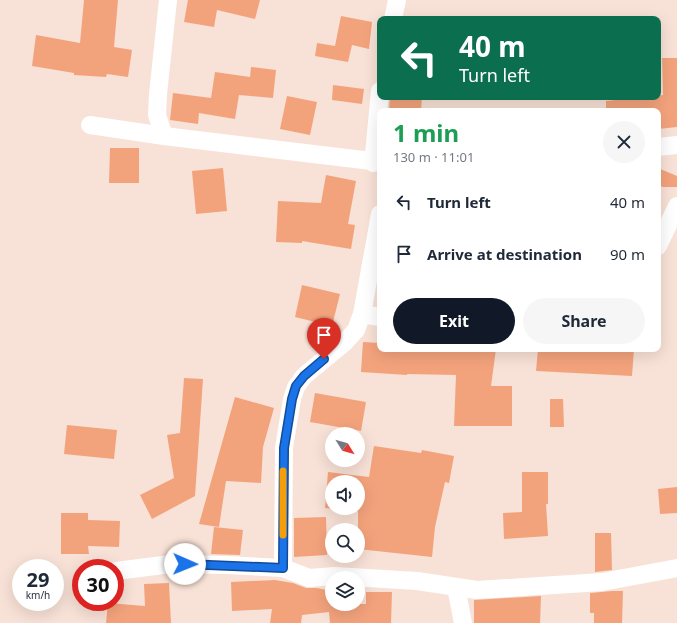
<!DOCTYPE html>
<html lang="en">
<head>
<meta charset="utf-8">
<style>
  body { margin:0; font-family:"Noto Sans",sans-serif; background:#f6f6f7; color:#1f2937; height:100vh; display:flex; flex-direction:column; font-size:15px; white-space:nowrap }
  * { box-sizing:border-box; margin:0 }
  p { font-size:13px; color:#747a83 }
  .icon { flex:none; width:22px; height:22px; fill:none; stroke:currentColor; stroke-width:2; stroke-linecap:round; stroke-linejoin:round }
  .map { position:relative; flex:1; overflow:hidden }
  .details { position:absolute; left:377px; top:108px; width:284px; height:244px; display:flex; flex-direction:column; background:#fff; border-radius:8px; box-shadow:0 4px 16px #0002 }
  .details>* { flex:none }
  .top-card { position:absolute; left:377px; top:16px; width:284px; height:84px; border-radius:8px; box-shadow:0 4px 16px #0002; background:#0b6e4f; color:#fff; overflow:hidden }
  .needle { width:26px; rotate:127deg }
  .buttons { position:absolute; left:325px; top:427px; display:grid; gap:8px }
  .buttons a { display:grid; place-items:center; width:40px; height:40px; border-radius:50%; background:#fff; box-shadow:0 4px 16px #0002; font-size:20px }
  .speed { position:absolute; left:12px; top:559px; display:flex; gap:8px; font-size:20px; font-weight:700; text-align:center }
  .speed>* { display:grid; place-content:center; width:52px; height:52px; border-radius:50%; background:#fff; box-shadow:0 4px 16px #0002; line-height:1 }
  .speed small { font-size:10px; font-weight:400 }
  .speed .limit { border:6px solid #d22; background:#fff; color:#111 }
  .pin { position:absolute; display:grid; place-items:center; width:34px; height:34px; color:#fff; margin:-41px -17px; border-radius:50% 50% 50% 0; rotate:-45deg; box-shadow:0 0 4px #0007 }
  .pin .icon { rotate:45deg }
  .me { position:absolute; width:44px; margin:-22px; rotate:91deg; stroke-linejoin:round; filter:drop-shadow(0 0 3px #0008) }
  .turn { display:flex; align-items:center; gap:14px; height:84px; padding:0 16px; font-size:18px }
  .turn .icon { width:52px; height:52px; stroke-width:2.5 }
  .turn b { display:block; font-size:28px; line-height:34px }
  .round { display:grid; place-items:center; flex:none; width:42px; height:42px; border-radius:21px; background:#f6f6f7 }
  .head { display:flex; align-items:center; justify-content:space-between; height:68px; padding:0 16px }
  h1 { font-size:24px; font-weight:700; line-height:30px; color:#1e9e55 }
  .cta { display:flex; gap:8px; margin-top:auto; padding:8px 16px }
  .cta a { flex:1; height:46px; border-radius:24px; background:#111827; color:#fff; font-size:16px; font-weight:700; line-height:46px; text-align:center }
  .cta a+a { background:#f6f6f7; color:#1f2937 }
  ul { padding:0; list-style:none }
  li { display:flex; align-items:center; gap:12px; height:52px; padding:0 16px }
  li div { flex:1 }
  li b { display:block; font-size:15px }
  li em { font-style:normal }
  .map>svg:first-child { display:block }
  .building { fill:#f3a37c; fill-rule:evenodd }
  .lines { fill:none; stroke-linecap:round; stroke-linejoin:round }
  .minor { stroke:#fff; stroke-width:18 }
  .route-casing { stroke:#114b97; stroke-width:10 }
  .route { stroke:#1a73e8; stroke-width:7 }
  .slow { stroke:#f59e0b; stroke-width:7 }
</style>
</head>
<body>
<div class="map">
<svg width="677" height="623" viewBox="0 0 677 623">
  <rect width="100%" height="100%" fill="#f8e1d6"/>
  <g class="building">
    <polygon points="84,0 118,0 114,47 132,50 128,77 107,74 106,77 74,75 74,73 32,66 36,35 80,43"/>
    <polygon points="188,0 260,0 255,19 217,10 214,27 184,22"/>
    <polygon points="341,16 372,22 369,49 352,45 348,62 315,56 317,43 335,46"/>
    <polygon points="662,58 677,58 677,127 658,129 658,111 606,111 606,101 663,95"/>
    <polygon points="251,67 276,70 273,98 239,95 235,119 199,113 198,124 170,120 173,93 211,98 215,72 250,77"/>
    <polygon points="333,85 364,89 362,104 332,100"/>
    <polygon points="287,96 317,102 310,135 280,129"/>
    <polygon points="390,97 422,97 421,111 389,111"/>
    <polygon points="110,148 139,148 139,183 109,183"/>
    <polygon points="223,168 227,211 196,214 192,171"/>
    <polygon points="658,168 677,176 677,187 663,187 658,185"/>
    <polygon points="326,175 356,181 348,224 355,225 351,249 302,241 302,243 276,242 278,201 321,203"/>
    <polygon points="302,285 340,294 332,326 295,317"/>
    <polygon points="363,342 380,343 380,349 496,349 491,386 512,386 512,426 454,426 456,375 407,374 407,375 361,372"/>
    <polygon points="538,349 634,349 632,376 536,371"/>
    <polygon points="184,378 203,379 195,496 152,519 140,495 174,478 167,435 180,433"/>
    <polygon points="315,393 366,402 361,431 310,422"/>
    <polygon points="235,397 274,408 263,447 261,483 226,481 219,527 199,524"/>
    <polygon points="550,399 563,399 564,427 550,427"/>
    <polygon points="67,425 117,430 114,459 64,454"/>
    <path d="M 374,446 L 421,453 L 422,450 L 454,456 L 449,483 L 445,482 L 435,527 L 432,557 L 358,549 L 358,511 L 325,508 L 328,472 L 369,477 ZM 332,482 L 358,482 L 358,508 L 332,508 Z"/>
    <polygon points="522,472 548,472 548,504 546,504 548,536 504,539 503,513 522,512"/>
    <polygon points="677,487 677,513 660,514 658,489"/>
    <polygon points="61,513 88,513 88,520 120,521 119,547 88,546 89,554 61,554"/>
    <polygon points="326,517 327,555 294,557 294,518"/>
    <polygon points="214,527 243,530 240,555 211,554"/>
    <polygon points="595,533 611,533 612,570 595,572"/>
    <polygon points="275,580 293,583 306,588 317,588 332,591 332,604 366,604 366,592 392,592 391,623 330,623 329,612 302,615 301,623 270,623 272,609 232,611 231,582"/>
    <polygon points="169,583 171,623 106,623 108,603 145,606 144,584"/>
    <polygon points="612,591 623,591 622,623 594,623 594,613 590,613 590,593"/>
    <polygon points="541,596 540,623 474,623 474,600"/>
  </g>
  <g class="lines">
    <g class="minor">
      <polyline points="393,19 397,0"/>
      <polyline points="90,125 164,136 380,162"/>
      <polyline points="164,136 157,115 158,94 168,0"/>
      <polyline points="658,147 677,145"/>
      <polyline points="373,163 380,91"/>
      <polyline points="658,246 677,206"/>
      <polyline points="362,314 380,317"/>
      <polyline points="283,568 284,448 292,399 296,387 304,376 345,342 356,330 362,314 380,214"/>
      <polyline points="116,571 171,564 226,565 283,568 309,578 335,576 417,581 477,590 602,582 677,568"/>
      <polyline points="456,587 463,623"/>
    </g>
  </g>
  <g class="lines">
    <defs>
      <polyline id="route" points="185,564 283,568 284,448 292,399 296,386 304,376 324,359"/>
    </defs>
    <use href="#route" class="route-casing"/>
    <use href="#route" class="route"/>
    <polyline class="slow" points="283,535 283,471"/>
  </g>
</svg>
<div class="buttons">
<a><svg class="needle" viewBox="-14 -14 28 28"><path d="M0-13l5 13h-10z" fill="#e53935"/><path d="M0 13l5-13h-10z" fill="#747a83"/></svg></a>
<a><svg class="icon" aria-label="sound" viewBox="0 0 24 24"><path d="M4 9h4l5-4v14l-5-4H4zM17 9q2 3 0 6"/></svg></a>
<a><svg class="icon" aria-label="search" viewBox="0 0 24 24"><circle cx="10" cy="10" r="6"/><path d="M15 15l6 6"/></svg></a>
<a><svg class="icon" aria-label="layers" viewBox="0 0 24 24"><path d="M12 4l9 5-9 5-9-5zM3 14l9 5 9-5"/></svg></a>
</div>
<div class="speed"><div>29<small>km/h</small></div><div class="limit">30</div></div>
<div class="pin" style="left:324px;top:359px;background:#d93025"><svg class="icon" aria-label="arrive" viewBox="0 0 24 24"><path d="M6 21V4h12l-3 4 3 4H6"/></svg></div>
<svg class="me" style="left:185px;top:564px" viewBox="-20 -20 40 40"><circle r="19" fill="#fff"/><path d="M0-13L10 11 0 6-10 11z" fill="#1a73e8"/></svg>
<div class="top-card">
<div class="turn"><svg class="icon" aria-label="left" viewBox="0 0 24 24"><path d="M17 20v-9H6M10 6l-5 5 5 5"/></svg><div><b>40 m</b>Turn left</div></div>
</div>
<section class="details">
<div class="head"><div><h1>1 min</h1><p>130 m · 11:01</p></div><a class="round"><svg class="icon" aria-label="close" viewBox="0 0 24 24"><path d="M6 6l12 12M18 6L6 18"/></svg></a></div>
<ul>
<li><svg class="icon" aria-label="left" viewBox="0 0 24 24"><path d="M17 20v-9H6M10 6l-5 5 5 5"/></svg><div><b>Turn left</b></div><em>40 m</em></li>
<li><svg class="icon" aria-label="arrive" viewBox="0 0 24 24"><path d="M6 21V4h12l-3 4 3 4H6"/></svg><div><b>Arrive at destination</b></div><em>90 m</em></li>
</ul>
<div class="cta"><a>Exit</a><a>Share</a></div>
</section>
</div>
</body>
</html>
